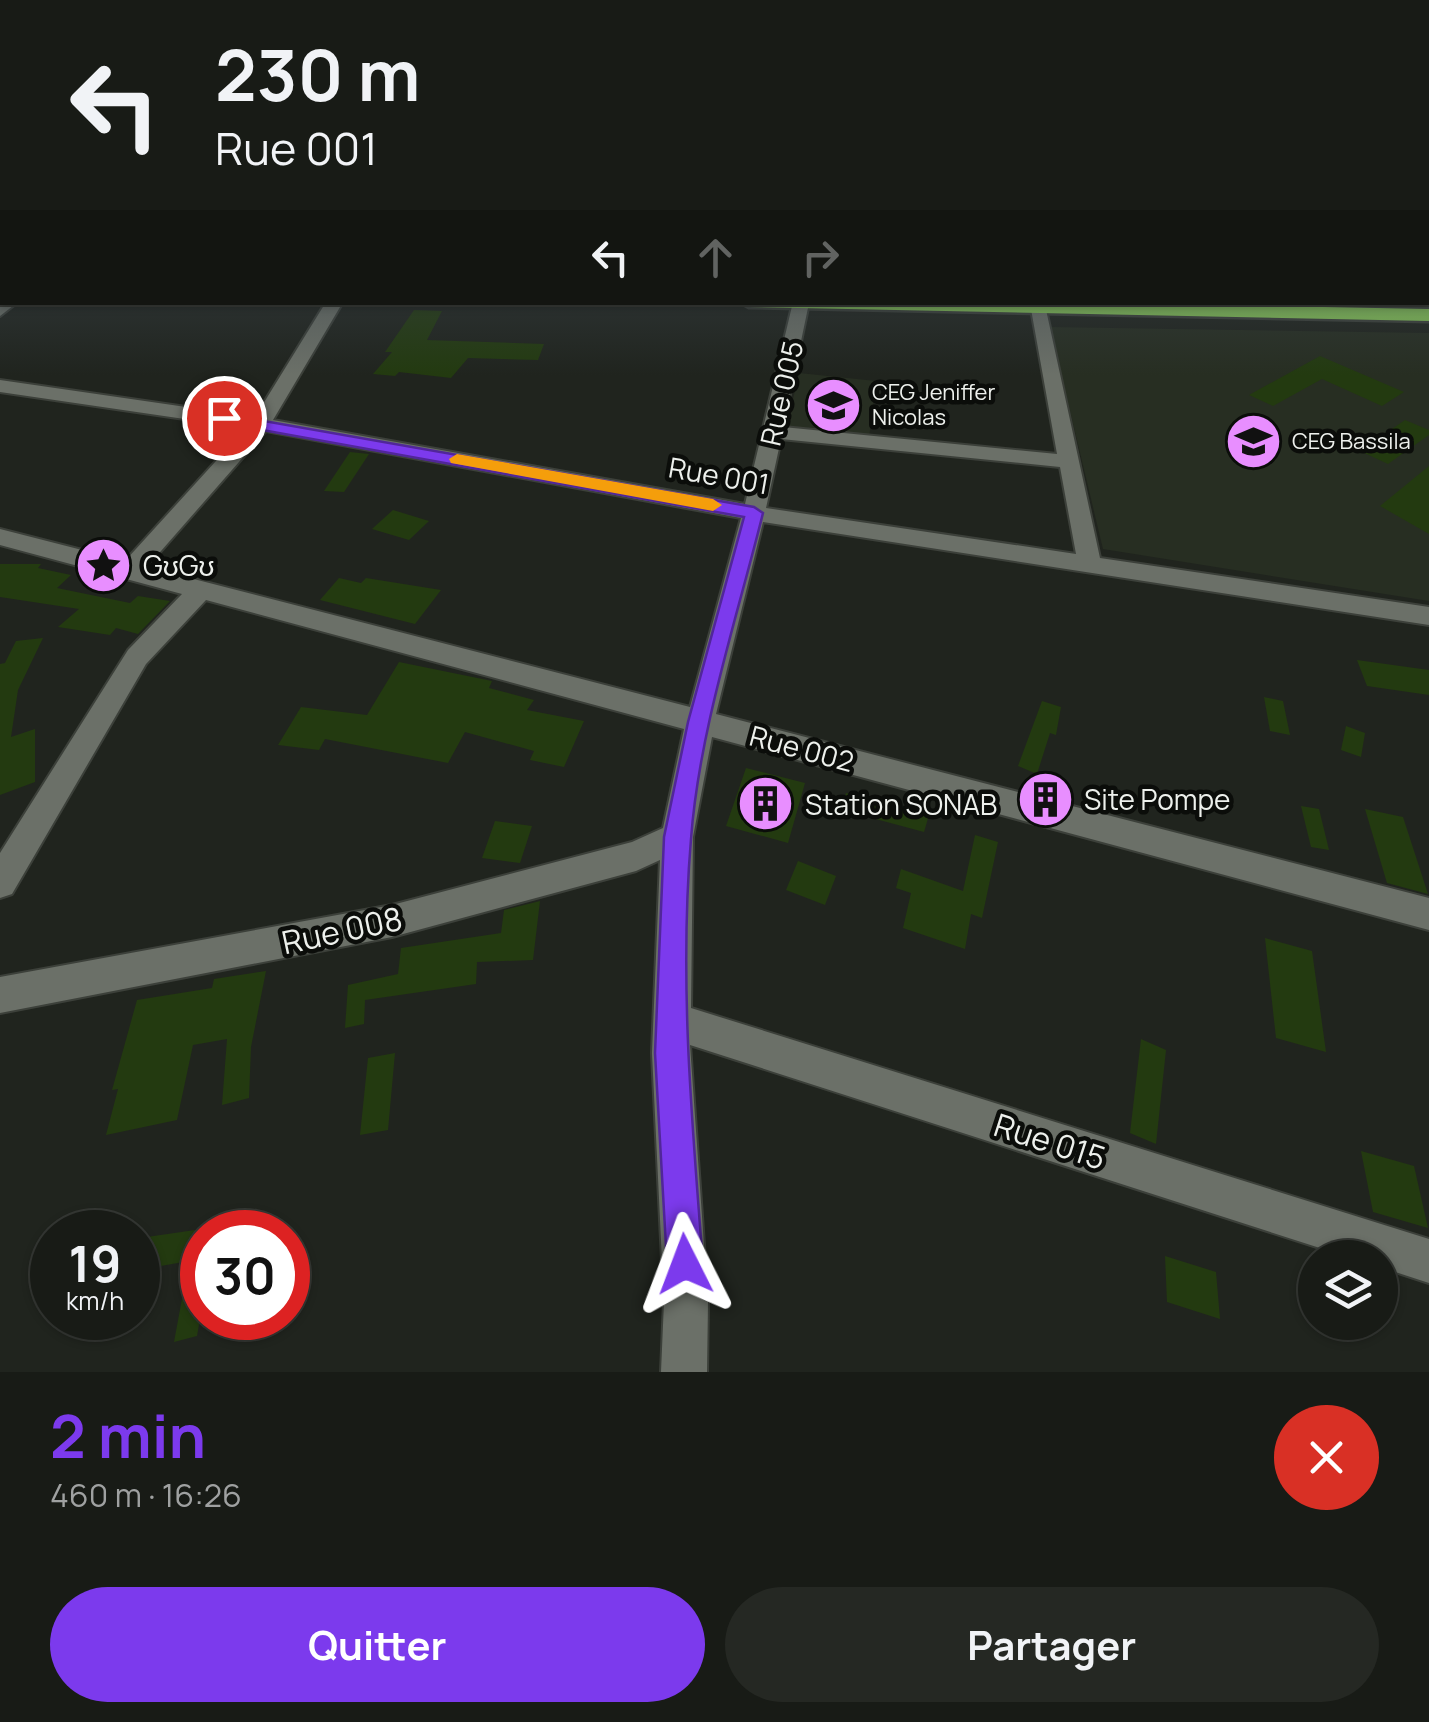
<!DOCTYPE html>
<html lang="fr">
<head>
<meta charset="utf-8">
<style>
  body { margin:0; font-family:Manrope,sans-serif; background:#252823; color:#f1f3f6; height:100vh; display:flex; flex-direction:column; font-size:38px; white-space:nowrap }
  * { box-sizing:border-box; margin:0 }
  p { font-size:32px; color:#9fa1a1 }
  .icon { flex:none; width:55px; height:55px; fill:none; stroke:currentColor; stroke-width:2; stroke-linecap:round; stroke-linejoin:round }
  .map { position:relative; height:1372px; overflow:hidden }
  .side { display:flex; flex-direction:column; background:#181b16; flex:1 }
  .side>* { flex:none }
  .guide { position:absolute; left:0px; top:0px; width:1430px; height:305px; box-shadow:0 2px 8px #0004,0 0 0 2px #363935; background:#181b16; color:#f1f3f6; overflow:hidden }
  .buttons { position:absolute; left:1298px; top:1240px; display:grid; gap:20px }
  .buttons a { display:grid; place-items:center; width:100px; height:100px; border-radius:50%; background:#181b16; box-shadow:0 2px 8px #0004,0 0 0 2px #363935; font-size:50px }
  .speed { position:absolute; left:30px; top:1210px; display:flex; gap:20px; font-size:50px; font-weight:700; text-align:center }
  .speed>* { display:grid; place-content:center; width:130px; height:130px; border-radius:50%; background:#181b16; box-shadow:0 2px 8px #0004,0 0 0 2px #363935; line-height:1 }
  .speed small { font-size:25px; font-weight:400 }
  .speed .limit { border:15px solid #d22; background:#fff; color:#111 }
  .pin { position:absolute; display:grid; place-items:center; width:85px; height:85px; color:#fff; margin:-42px; border:5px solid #fff; border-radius:50%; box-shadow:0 2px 10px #0007 }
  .me { position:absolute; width:110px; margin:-55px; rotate:357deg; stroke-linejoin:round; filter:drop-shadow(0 0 8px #0008) }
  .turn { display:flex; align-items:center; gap:35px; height:210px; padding:0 50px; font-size:45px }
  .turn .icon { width:130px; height:130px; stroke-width:2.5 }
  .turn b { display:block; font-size:70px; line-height:85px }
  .lanes { display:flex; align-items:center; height:95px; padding:0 50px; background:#0003; justify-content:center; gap:50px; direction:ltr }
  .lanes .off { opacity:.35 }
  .round { display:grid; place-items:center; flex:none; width:105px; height:105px; border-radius:52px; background:#252823 }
  .summary { display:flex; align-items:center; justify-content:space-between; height:170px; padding:0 50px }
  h1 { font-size:60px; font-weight:700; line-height:75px; color:#7c3aed }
  .action { display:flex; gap:20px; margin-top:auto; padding:20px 50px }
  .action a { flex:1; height:115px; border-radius:60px; background:#7c3aed; color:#fff; font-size:40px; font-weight:700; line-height:115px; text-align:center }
  .action a+a { background:#252823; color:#f1f3f6 }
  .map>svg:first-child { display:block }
  .built { fill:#272e22 }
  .building { fill:#233a10 }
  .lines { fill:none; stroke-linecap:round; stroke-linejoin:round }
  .street-casing { stroke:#3c403a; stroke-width:4 }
  .secondary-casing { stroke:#3c403a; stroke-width:35 }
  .highway-casing { stroke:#3c403a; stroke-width:5 }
  .street { fill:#6b7068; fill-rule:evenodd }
  .secondary { stroke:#6b7068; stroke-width:30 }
  .highway { fill:#86c458; fill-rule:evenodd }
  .route { fill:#7c3aed; stroke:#51269a; stroke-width:2.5 }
  .slow { fill:#f59e0b }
  .labels { text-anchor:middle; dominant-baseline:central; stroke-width:9; stroke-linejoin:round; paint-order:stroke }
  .far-poi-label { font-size:22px; fill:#edf0ec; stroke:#0b0d0a; text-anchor:start }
  .street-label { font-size:28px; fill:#edf0ec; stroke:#0b0d0a }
  .poi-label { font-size:28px; fill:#edf0ec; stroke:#0b0d0a; text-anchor:start }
  .near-street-label { font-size:32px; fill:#edf0ec; stroke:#0b0d0a }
</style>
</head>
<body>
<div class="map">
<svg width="1429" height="1372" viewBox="0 0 1429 1372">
  <rect width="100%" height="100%" fill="#20241e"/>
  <g class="built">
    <polygon points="1050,327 1429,333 1429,601 1103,549"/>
    <polygon points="799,373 876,381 869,438 786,430"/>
  </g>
  <g class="building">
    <polygon points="414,310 442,311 427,340 544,344 538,360 468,358 451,378 399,372 395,376 373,374 392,352 385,352"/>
    <polygon points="1320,356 1404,392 1382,406 1322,379 1273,406 1249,395"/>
    <polygon points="1405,420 1429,430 1429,435 1388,464 1360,451"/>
    <polygon points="350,452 369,454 344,492 324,491"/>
    <polygon points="1429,466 1429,534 1380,506"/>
    <polygon points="393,510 429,521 409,540 372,529"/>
    <polygon points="0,564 41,564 38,568 71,575 57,588 130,603 138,596 170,601 138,634 116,628 110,635 58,627 79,609 0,597"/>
    <polygon points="339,578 361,583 366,578 441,590 415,624 320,600"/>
    <polygon points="43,638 18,690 11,737 35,729 35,782 0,795 0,664 5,663 16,641"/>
    <polygon points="1357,660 1429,670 1429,695 1367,686"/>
    <polygon points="399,662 492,681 489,688 534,700 527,710 584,721 564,767 530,760 534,751 465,732 448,763 325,739 319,750 278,745 301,707 367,715"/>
    <polygon points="1264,697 1283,701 1290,735 1270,731"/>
    <polygon points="1042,701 1061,707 1056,735 1050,733 1037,774 1018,766"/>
    <polygon points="1346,726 1365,733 1361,757 1341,750"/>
    <polygon points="746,768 805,783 788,843 726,826"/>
    <polygon points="846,793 929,815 924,832 842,810"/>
    <polygon points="1301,806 1319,809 1329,850 1311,847"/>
    <polygon points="1365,809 1403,817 1428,894 1387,883"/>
    <polygon points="495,821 532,826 520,863 482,858"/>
    <polygon points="975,835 998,842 982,918 971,914 965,949 903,928 911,893 896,888 901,869 963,891"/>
    <polygon points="798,861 836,876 825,905 786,890"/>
    <polygon points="540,901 533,960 477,962 476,984 365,1000 364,1024 345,1028 348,985 398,974 401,948 501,933 504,910"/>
    <polygon points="1265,938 1312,951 1326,1052 1276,1038"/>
    <polygon points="266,971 251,1047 249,1098 222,1105 227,1039 193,1045 177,1120 106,1135 118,1089 112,1090 137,1000 212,988 214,979"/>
    <polygon points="1141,1039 1166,1050 1156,1144 1130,1133"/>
    <polygon points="395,1053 388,1130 360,1135 368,1058"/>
    <polygon points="1361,1151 1414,1166 1428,1228 1373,1212"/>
    <polygon points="202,1229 202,1307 197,1336 174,1342 189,1261 138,1270 138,1247 140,1238"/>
    <polygon points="1165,1256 1216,1272 1220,1319 1167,1302"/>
  </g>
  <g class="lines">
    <defs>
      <g id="street">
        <rect x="1428" y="190" width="1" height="9"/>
        <polygon points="2,300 18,302 0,316 0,302"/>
        <path d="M 326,302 L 343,302 L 273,420 L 745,504 L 793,302 L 809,303 L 783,427 L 1057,454 L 1031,309 L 1045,305 L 1100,558 L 1429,607 L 1429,625 L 763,522 L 716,714 L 1429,898 L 1429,930 L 712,737 L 693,837 L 691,1008 L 1429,1239 L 1429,1283 L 1380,1267 L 1380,1258 L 1351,1258 L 690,1045 L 708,1302 L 707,1372 L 661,1372 L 664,1302 L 652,1053 L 660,860 L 636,871 L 392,937 L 0,1013 L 0,977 L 392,905 L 632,842 L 663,828 L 684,729 L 206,600 L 146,664 L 12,894 L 0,898 L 0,853 L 128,650 L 182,594 L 0,545 L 0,529 L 125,561 L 246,428 L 0,392 L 0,380 L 255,417 ZM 266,431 L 741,518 L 690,707 L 147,567 ZM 781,439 L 1060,467 L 1076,554 L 766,508 Z"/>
      </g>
      <polyline id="secondary" points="0,196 2,195"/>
      <g id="highway">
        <rect x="0" y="290" width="2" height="10"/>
        <polygon points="740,302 1065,302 1429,309 1429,321 749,307"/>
      </g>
    </defs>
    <use href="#street" class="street-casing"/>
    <use href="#secondary" class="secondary-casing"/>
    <use href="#highway" class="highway-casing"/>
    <use href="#street" class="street"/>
    <use href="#secondary" class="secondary"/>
    <use href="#highway" class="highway"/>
  </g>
  <linearGradient id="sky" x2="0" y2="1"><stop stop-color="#121410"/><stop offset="0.49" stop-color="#3c454c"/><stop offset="1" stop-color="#3c454c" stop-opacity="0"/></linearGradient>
  <rect width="1429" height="375" fill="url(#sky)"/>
  <path class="route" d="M 224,414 L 754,507 L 763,513 C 737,618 699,731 691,839 C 679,980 692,1123 703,1264 L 698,1276 L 685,1282 L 672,1276 L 667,1264 L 655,1053 L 664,837 L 688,722 L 744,517 L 218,422 L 215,418 Z"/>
  <polygon class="slow" points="457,454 713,499 722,505 713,511 451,463 449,459"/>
  <defs>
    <symbol id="school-disc" viewBox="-11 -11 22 22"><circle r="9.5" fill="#e88eff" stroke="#0b0d0a"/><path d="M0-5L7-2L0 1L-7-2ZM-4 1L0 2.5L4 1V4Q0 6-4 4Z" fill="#111"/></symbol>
    <symbol id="university-disc" viewBox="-11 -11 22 22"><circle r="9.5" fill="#e88eff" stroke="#0b0d0a"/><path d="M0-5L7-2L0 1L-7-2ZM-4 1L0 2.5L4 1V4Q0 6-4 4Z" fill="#111"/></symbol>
    <symbol id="sight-disc" viewBox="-11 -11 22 22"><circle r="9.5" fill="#e88eff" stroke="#0b0d0a"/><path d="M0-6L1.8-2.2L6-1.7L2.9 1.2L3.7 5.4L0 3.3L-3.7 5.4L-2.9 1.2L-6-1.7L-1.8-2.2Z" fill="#111"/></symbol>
    <symbol id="building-disc" viewBox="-11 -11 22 22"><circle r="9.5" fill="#e88eff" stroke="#0b0d0a"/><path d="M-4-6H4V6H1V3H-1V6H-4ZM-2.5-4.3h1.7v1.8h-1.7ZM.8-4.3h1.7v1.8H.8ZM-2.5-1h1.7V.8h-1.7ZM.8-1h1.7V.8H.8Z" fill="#111"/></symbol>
  </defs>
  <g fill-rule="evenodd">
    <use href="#school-disc" x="802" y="374" width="63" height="63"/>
    <use href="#university-disc" x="1222" y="410" width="63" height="63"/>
    <use href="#sight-disc" x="72" y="534" width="63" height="63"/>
    <use href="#building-disc" x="1014" y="768" width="63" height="63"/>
    <use href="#building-disc" x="734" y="772" width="63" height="63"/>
  </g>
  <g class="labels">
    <g class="far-poi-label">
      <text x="872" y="392">CEG Jeniffer<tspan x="872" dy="25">Nicolas</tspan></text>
      <text x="1292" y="441">CEG Bassila</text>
    </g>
    <g class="street-label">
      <text transform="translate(781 393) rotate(-77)">Rue 005</text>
      <text transform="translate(719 475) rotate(10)">Rue 001</text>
      <text transform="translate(802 748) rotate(15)">Rue 002</text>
    </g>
    <g class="poi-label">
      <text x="143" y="565">GʊGʊ</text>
      <text x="1084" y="799">Site Pompe</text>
      <text x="805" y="804">Station SONAB</text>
    </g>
    <g class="near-street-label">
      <text transform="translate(342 930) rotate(-12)">Rue 008</text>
      <text transform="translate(1050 1141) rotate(18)">Rue 015</text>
    </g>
  </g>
</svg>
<div class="buttons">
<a><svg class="icon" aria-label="layers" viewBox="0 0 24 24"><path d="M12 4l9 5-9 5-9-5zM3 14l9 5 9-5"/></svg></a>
</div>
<div class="speed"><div>19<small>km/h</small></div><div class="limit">30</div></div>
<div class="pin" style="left:224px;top:418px;background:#d93025"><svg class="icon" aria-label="arrive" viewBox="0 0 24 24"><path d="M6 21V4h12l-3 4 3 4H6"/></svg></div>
<svg class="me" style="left:685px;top:1264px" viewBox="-20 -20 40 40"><path d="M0-17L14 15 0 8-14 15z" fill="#7c3aed" stroke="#fff" stroke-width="4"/></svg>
<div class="guide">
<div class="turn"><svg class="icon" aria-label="left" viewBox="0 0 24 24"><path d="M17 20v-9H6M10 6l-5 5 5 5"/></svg><div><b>230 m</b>Rue 001</div></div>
<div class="lanes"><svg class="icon" aria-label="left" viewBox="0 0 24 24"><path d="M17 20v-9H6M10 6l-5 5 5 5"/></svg><svg class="icon off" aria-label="ahead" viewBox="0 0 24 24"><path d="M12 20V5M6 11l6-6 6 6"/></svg><svg class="icon off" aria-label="right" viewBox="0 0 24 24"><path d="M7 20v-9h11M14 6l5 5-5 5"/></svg></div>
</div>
</div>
<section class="side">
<div class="summary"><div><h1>2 min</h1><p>460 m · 16:26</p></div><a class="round" style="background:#d93025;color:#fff"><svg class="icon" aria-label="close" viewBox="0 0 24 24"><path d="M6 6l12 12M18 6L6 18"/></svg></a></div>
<div class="action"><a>Quitter</a><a>Partager</a></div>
</section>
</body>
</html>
